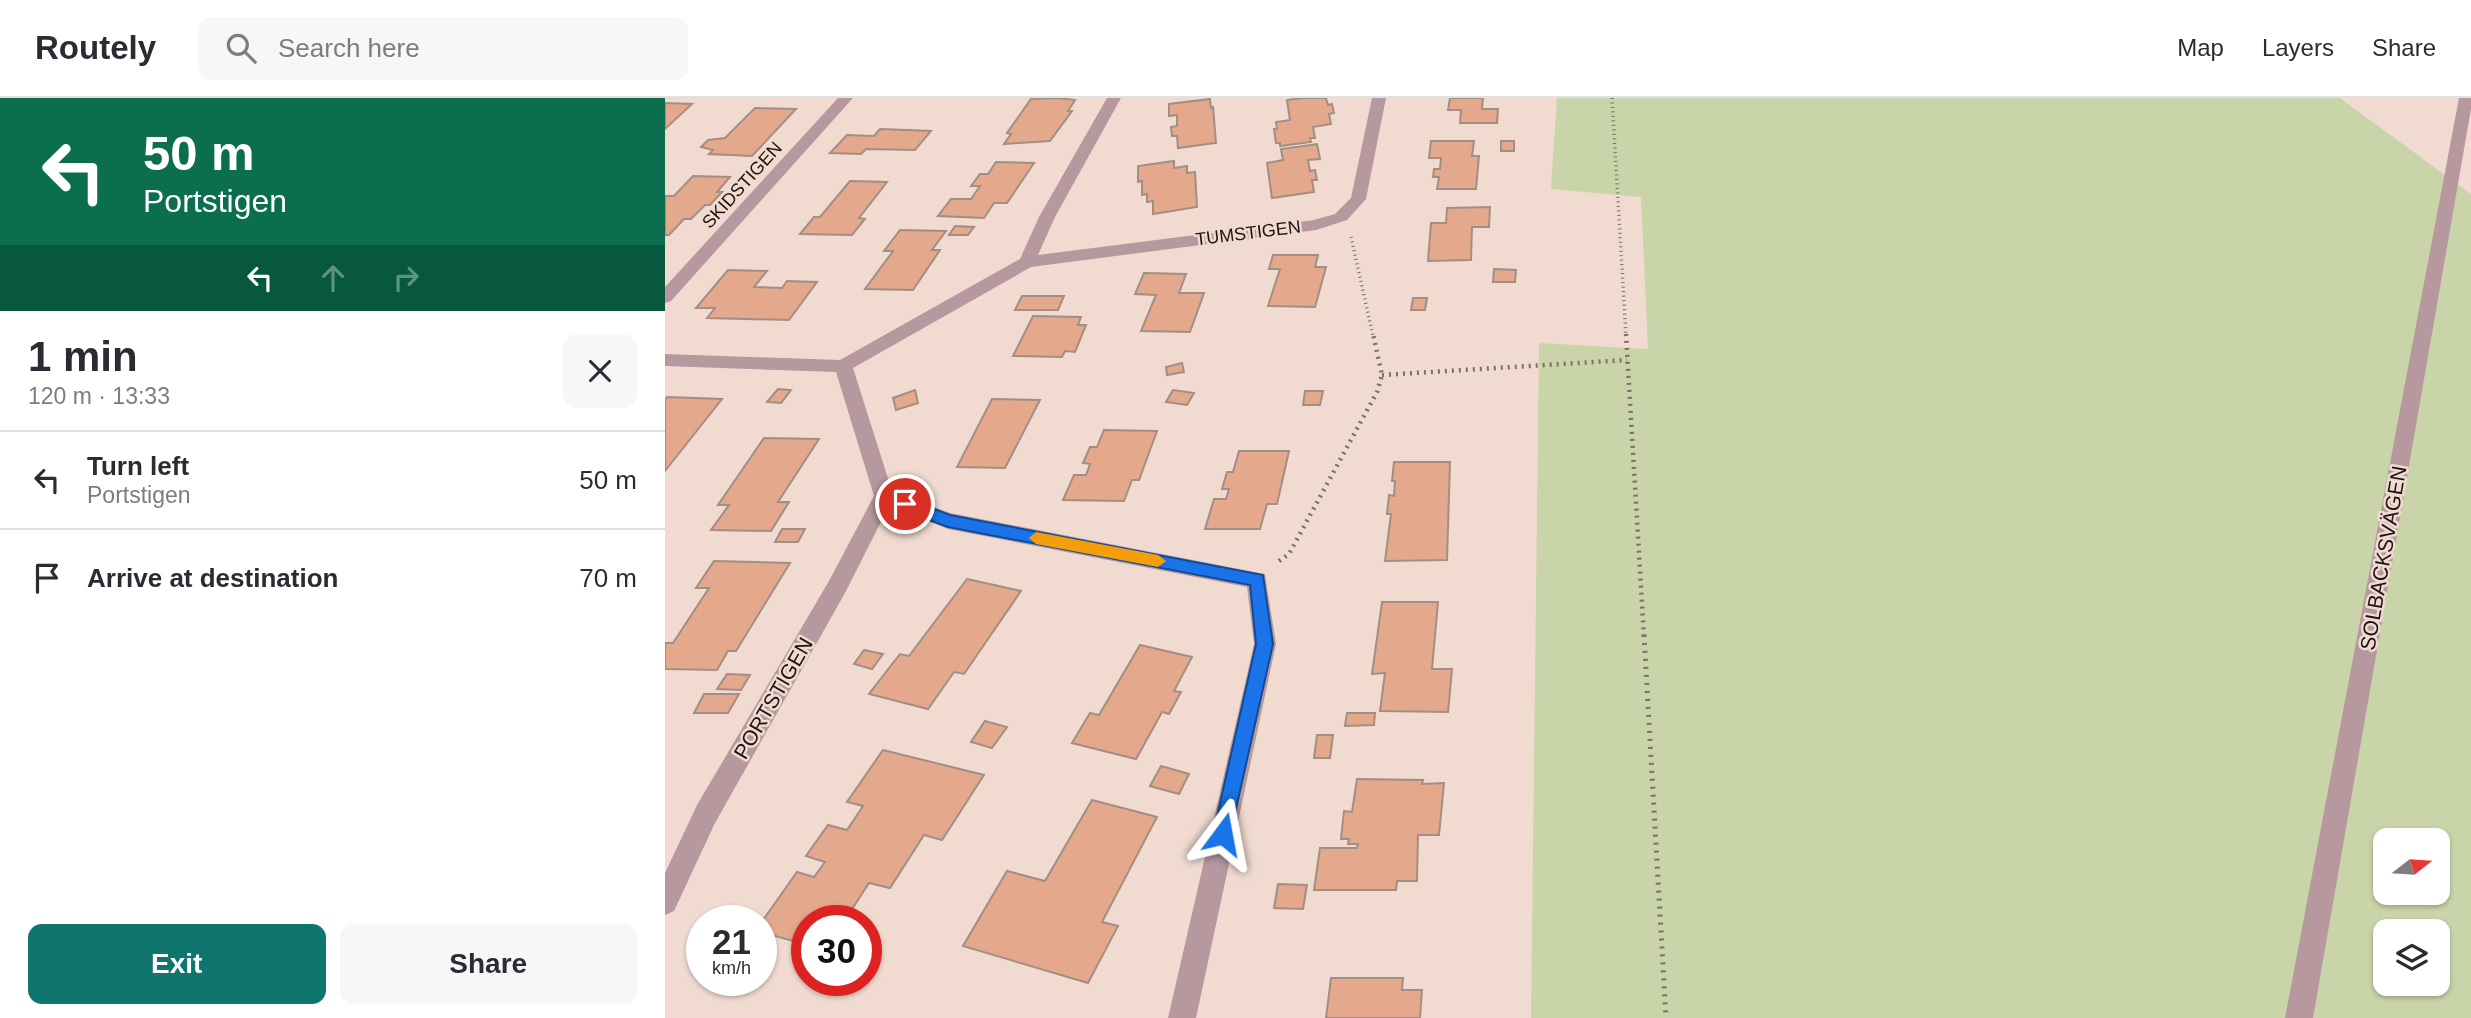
<!DOCTYPE html>
<html lang="en">
<head>
<meta charset="utf-8">
<style>
  body { margin:0; font-family:Helvetica,sans-serif; background:#f7f7f7; color:#2b2b33; height:100vh; display:flex; flex-direction:column; font-size:26px; white-space:nowrap }
  * { box-sizing:border-box; margin:0 }
  p { font-size:23px; color:#7c7c81 }
  .icon { flex:none; width:38px; height:38px; fill:none; stroke:currentColor; stroke-width:2; stroke-linecap:round; stroke-linejoin:round }
  .map { position:relative; flex:1; overflow:hidden }
  .sheet { display:flex; flex-direction:column; background:#fff; width:665px }
  .sheet>* { flex:none }
  .top-card { background:#0b6e4f; color:#fff; overflow:hidden }
  .needle { width:46px; rotate:73deg }
  .controls { position:absolute; left:1708px; top:730px; display:grid; gap:14px }
  .controls a { display:grid; place-items:center; width:77px; height:77px; border-radius:14px; background:#fff; box-shadow:0 2px 5px #0004; font-size:35px }
  .speed { position:absolute; left:21px; top:807px; display:flex; gap:14px; font-size:35px; font-weight:700; text-align:center }
  .speed>* { display:grid; place-content:center; width:91px; height:91px; border-radius:50%; background:#fff; box-shadow:0 2px 5px #0004; line-height:1 }
  .speed small { font-size:18px; font-weight:400 }
  .speed .limit { border:10px solid #d22; background:#fff; color:#111 }
  .pin { position:absolute; display:grid; place-items:center; width:60px; height:60px; color:#fff; margin:-30px; border:4px solid #fff; border-radius:50%; box-shadow:0 2px 7px #0007 }
  .me { position:absolute; width:77px; margin:-38px; rotate:13deg; stroke-linejoin:round; filter:drop-shadow(0 0 5px #0008) }
  .turn { display:flex; align-items:center; gap:24px; height:147px; padding:0 28px; font-size:32px }
  .turn .icon { width:91px; height:91px; stroke-width:2.5 }
  .turn b { display:block; font-size:49px; line-height:60px }
  .lanes { display:flex; align-items:center; height:66px; padding:0 28px; background:#0003; justify-content:center; gap:35px; direction:ltr }
  .lanes .off { opacity:.35 }
  .round { display:grid; place-items:center; flex:none; width:74px; height:74px; border-radius:14px; background:#f7f7f7 }
  .summary { display:flex; align-items:center; justify-content:space-between; height:119px; padding:0 28px }
  h1 { font-size:42px; font-weight:700; line-height:52px }
  .cta { display:flex; gap:14px; margin-top:auto; padding:14px 28px }
  .cta a { flex:1; height:80px; border-radius:14px; background:#0f766e; color:#fff; font-size:28px; font-weight:700; line-height:80px; text-align:center }
  .cta a+a { background:#f7f7f7; color:#2b2b33 }
  ul { padding:0; list-style:none }
  li { display:flex; align-items:center; gap:21px; height:98px; padding:0 28px; border-top:2px solid #e1e1e2 }
  li div { flex:1 }
  li b { display:block; font-size:26px }
  li em { font-style:normal }
  header { display:flex; align-items:center; gap:42px; box-sizing:border-box; height:98px; padding:0 35px; background:#fff; border-bottom:2px solid #e1e1e2 }
  header strong { font-size:33px }
  nav { display:flex; gap:38px; margin-inline-start:auto; font-size:24px }
  .search { width:490px; height:63px; background:#f7f7f7; display:flex; align-items:center; gap:18px; box-sizing:border-box; padding:0 24px; border-radius:14px; color:#7c7c81; font-size:26px }
  main { display:flex; flex:1; min-height:0 }
  .map>svg:first-child { display:block }
  .green { fill:#cad4a9; fill-rule:evenodd }
  .building { fill:#e4a88c; stroke:#a38e85; stroke-width:2 }
  .lines { fill:none; stroke-linecap:round; stroke-linejoin:round }
  .path-far2 { stroke:#7d6f68; stroke-width:3.5; stroke-dasharray:1 3.5; stroke-linecap:butt }
  .path-far1 { stroke:#7d6f68; stroke-width:4.5; stroke-dasharray:2 5; stroke-linecap:butt }
  .path { stroke:#7d6f68; stroke-width:5; stroke-dasharray:2 6; stroke-linecap:butt }
  .minor { fill:#b6989e; fill-rule:evenodd }
  .route { fill:#1a73e8; stroke:#114b97; stroke-width:2 }
  .slow { fill:#f59e0b }
  .labels { text-anchor:middle; dominant-baseline:central; stroke-width:5; stroke-linejoin:round; paint-order:stroke }
  .far-street-label { font-size:18px; fill:#1b1410; stroke:#f1dbd1 }
  .street-label { font-size:21px; fill:#1b1410; stroke:#f1dbd1 }
</style>
</head>
<body>
<header>
<strong>Routely</strong>
<div class="search"><svg class="icon" aria-label="search" viewBox="0 0 24 24"><circle cx="10" cy="10" r="6"/><path d="M15 15l6 6"/></svg>Search here</div>
<nav><a>Map</a><a>Layers</a><a>Share</a></nav>
</header>
<main>
<section class="sheet">
<div class="top-card">
<div class="turn"><svg class="icon" aria-label="left" viewBox="0 0 24 24"><path d="M17 20v-9H6M10 6l-5 5 5 5"/></svg><div><b>50 m</b>Portstigen</div></div>
<div class="lanes"><svg class="icon" aria-label="left" viewBox="0 0 24 24"><path d="M17 20v-9H6M10 6l-5 5 5 5"/></svg><svg class="icon off" aria-label="ahead" viewBox="0 0 24 24"><path d="M12 20V5M6 11l6-6 6 6"/></svg><svg class="icon off" aria-label="right" viewBox="0 0 24 24"><path d="M7 20v-9h11M14 6l5 5-5 5"/></svg></div>
</div>
<div class="summary"><div><h1>1 min</h1><p>120 m · 13:33</p></div><a class="round"><svg class="icon" aria-label="close" viewBox="0 0 24 24"><path d="M6 6l12 12M18 6L6 18"/></svg></a></div>
<ul>
<li><svg class="icon" aria-label="left" viewBox="0 0 24 24"><path d="M17 20v-9H6M10 6l-5 5 5 5"/></svg><div><b>Turn left</b><p>Portstigen</p></div><em>50 m</em></li>
<li><svg class="icon" aria-label="arrive" viewBox="0 0 24 24"><path d="M6 21V4h12l-3 4 3 4H6"/></svg><div><b>Arrive at destination</b></div><em>70 m</em></li>
</ul>
<div class="cta"><a>Exit</a><a>Share</a></div>
</section>
<div class="map">
<svg width="1806" height="920" viewBox="0 0 1806 920">
  <rect width="100%" height="100%" fill="#f1dbd1"/>
  <path class="green" d="M 892,0 L 1675,0 L 1806,96 L 1806,920 L 866,920 L 874,245 L 983,251 L 976,99 L 886,91 ZM 1720,742 L 1773,742 L 1773,794 L 1720,794 ZM 1720,833 L 1773,833 L 1773,886 L 1720,886 Z"/>
  <g class="building">
    <polygon points="392,0 410,2 403,13 407,13 385,43 339,46 346,36 342,35 366,1"/>
    <polygon points="638,0 661,0 663,7 667,6 669,15 664,16 666,26 648,29 650,40 645,40 646,44 615,48 615,45 611,45 609,31 612,31 611,24 625,22 622,2"/>
    <polygon points="785,0 818,0 817,11 833,11 832,25 795,25 796,12 783,12"/>
    <polygon points="545,1 546,10 548,9 551,45 513,50 512,38 507,38 506,29 512,28 512,17 504,18 504,6"/>
    <polygon points="0,5 27,6 0,31"/>
    <polygon points="90,10 131,11 87,58 44,56 48,52 36,49 43,42 60,40"/>
    <polygon points="215,31 266,33 250,52 201,51 196,56 165,55 182,37 209,38"/>
    <polygon points="766,43 809,43 807,58 814,58 811,91 772,91 774,79 768,79 769,71 775,71 776,60 764,60"/>
    <rect x="836" y="43" width="13" height="10"/>
    <polygon points="652,46 655,61 643,62 645,73 650,72 652,82 647,82 649,94 607,100 602,65 618,62 616,51"/>
    <polygon points="509,63 509,70 522,68 522,75 530,74 532,109 488,116 488,103 482,104 482,96 477,97 477,83 473,84 473,68"/>
    <polygon points="331,64 369,65 342,105 329,105 319,120 273,118 286,101 306,101 315,88 306,88 315,76 323,76"/>
    <polygon points="28,78 65,79 52,94 57,94 45,107 40,107 26,121 19,121 4,137 0,137 0,98 9,98"/>
    <polygon points="185,83 222,84 194,120 200,121 187,137 135,136 149,119 155,119"/>
    <polygon points="825,109 824,129 807,129 806,162 763,163 766,125 781,125 782,110"/>
    <polygon points="290,128 309,129 303,137 284,137"/>
    <polygon points="235,132 281,133 267,152 275,152 248,192 200,191 228,153 219,153"/>
    <polygon points="608,157 653,157 650,169 661,169 650,209 603,208 615,171 604,171"/>
    <polygon points="829,171 851,172 850,184 828,184"/>
    <polygon points="63,172 102,173 89,189 117,190 122,183 152,184 124,222 42,220 50,210 31,210"/>
    <polygon points="479,175 521,176 514,195 539,195 525,234 476,233 491,197 470,196"/>
    <polygon points="357,198 399,198 393,212 350,212"/>
    <polygon points="748,200 762,200 760,212 746,212"/>
    <polygon points="368,218 416,219 413,227 421,227 410,254 400,253 397,259 348,258"/>
    <polygon points="517,265 519,274 502,277 501,269"/>
    <polygon points="113,291 126,292 116,305 102,304"/>
    <polygon points="250,292 253,305 231,312 228,300"/>
    <polygon points="508,292 529,295 522,307 501,304"/>
    <polygon points="640,293 658,293 655,307 638,307"/>
    <polygon points="2,299 57,301 0,373 0,302"/>
    <polygon points="327,301 375,302 340,370 292,369"/>
    <polygon points="439,332 492,333 474,382 467,382 459,403 398,402 409,377 421,377 425,366 418,365 425,349 432,349"/>
    <polygon points="99,340 154,341 113,404 124,404 106,433 46,432 64,407 53,407"/>
    <polygon points="574,353 624,353 612,406 602,406 595,431 540,431 549,401 561,401 564,391 557,391 562,374 568,374"/>
    <polygon points="729,364 785,364 782,462 720,463 726,416 722,416 724,397 729,398 730,383 727,383"/>
    <polygon points="117,431 140,431 133,444 110,444"/>
    <polygon points="49,463 125,465 71,553 63,553 52,572 0,571 0,545 8,545 44,490 31,490"/>
    <polygon points="302,481 356,493 299,576 289,574 263,611 204,596 235,556 244,558"/>
    <polygon points="717,504 773,504 767,571 787,571 783,614 715,613 720,575 707,576"/>
    <polygon points="475,547 527,559 509,593 516,594 504,616 497,614 471,661 407,645 425,615 434,617"/>
    <polygon points="199,552 218,556 207,571 189,566"/>
    <polygon points="62,576 85,577 76,592 52,591"/>
    <polygon points="39,596 74,596 63,615 29,615"/>
    <polygon points="682,615 710,615 709,627 680,628"/>
    <polygon points="320,623 342,629 327,650 306,644"/>
    <polygon points="652,637 668,637 665,660 649,660"/>
    <polygon points="218,652 319,677 277,742 259,737 225,790 204,785 180,822 142,822 142,847 96,834 96,825 132,774 149,779 160,764 141,758 163,727 182,732 198,708 182,704"/>
    <polygon points="496,668 524,676 514,696 485,688"/>
    <polygon points="692,681 758,682 757,686 779,685 774,737 753,737 752,783 732,783 731,792 649,792 655,750 692,750 693,746 683,746 684,741 676,741 679,713 687,714"/>
    <polygon points="427,702 492,719 437,824 453,828 423,885 298,848 342,773 380,783"/>
    <polygon points="613,786 642,787 638,811 609,810"/>
    <polygon points="666,880 738,880 737,892 757,892 755,920 661,920"/>
  </g>
  <g class="lines">
    <g class="path-far2">
      <polyline points="947,0 961,238"/>
      <polyline points="686,139 708,238"/>
    </g>
    <g class="path-far1">
      <polyline points="961,236 979,539"/>
      <polyline points="717,277 962,262"/>
      <polyline points="614,463 624,456 712,294 717,277 708,236"/>
    </g>
    <polyline class="path" points="979,537 1001,920"/>
    <g class="minor">
      <polygon points="173,0 188,0 6,203 0,205 0,189"/>
      <polygon points="442,0 456,0 390,119 373,157 649,122 670,116 686,100 707,0 721,0 701,101 682,122 651,132 366,169 188,270 227,393 285,415 600,476 611,546 531,920 503,920 589,546 582,489 283,431 224,408 180,495 50,725 9,813 0,817 0,775 32,707 164,483 209,398 171,274 0,268 0,256 175,262 355,161 374,119"/>
      <polygon points="1794,0 1806,0 1806,11 1648,920 1620,920"/>
    </g>
  </g>
  <polygon class="route" points="240,400 285,417 598,477 608,546 564,742 558,745 551,742 548,736 591,546 585,487 283,429 235,411 233,406"/>
  <polygon class="slow" points="371,434 493,457 501,463 493,469 371,446 364,440"/>
  <g class="labels">
    <g class="far-street-label">
      <text transform="translate(77 87) rotate(-48)">SKIDSTIGEN</text>
      <text transform="translate(583 135) rotate(-7)">TUMSTIGEN</text>
    </g>
    <g class="street-label">
      <text transform="translate(1718 460) rotate(-80)">SOLBACKSVÄGEN</text>
      <text transform="translate(108 600) rotate(-60)">PORTSTIGEN</text>
    </g>
  </g>
</svg>
<div class="controls">
<a><svg class="needle" viewBox="-14 -14 28 28"><path d="M0-13l5 13h-10z" fill="#e53935"/><path d="M0 13l5-13h-10z" fill="#7c7c81"/></svg></a>
<a><svg class="icon" aria-label="layers" viewBox="0 0 24 24"><path d="M12 4l9 5-9 5-9-5zM3 14l9 5 9-5"/></svg></a>
</div>
<div class="speed"><div>21<small>km/h</small></div><div class="limit">30</div></div>
<div class="pin" style="left:240px;top:406px;background:#d93025"><svg class="icon" aria-label="arrive" viewBox="0 0 24 24"><path d="M6 21V4h12l-3 4 3 4H6"/></svg></div>
<svg class="me" style="left:558px;top:736px" viewBox="-20 -20 40 40"><path d="M0-17L14 15 0 8-14 15z" fill="#1a73e8" stroke="#fff" stroke-width="4"/></svg>
</div>
</main>
</body>
</html>
